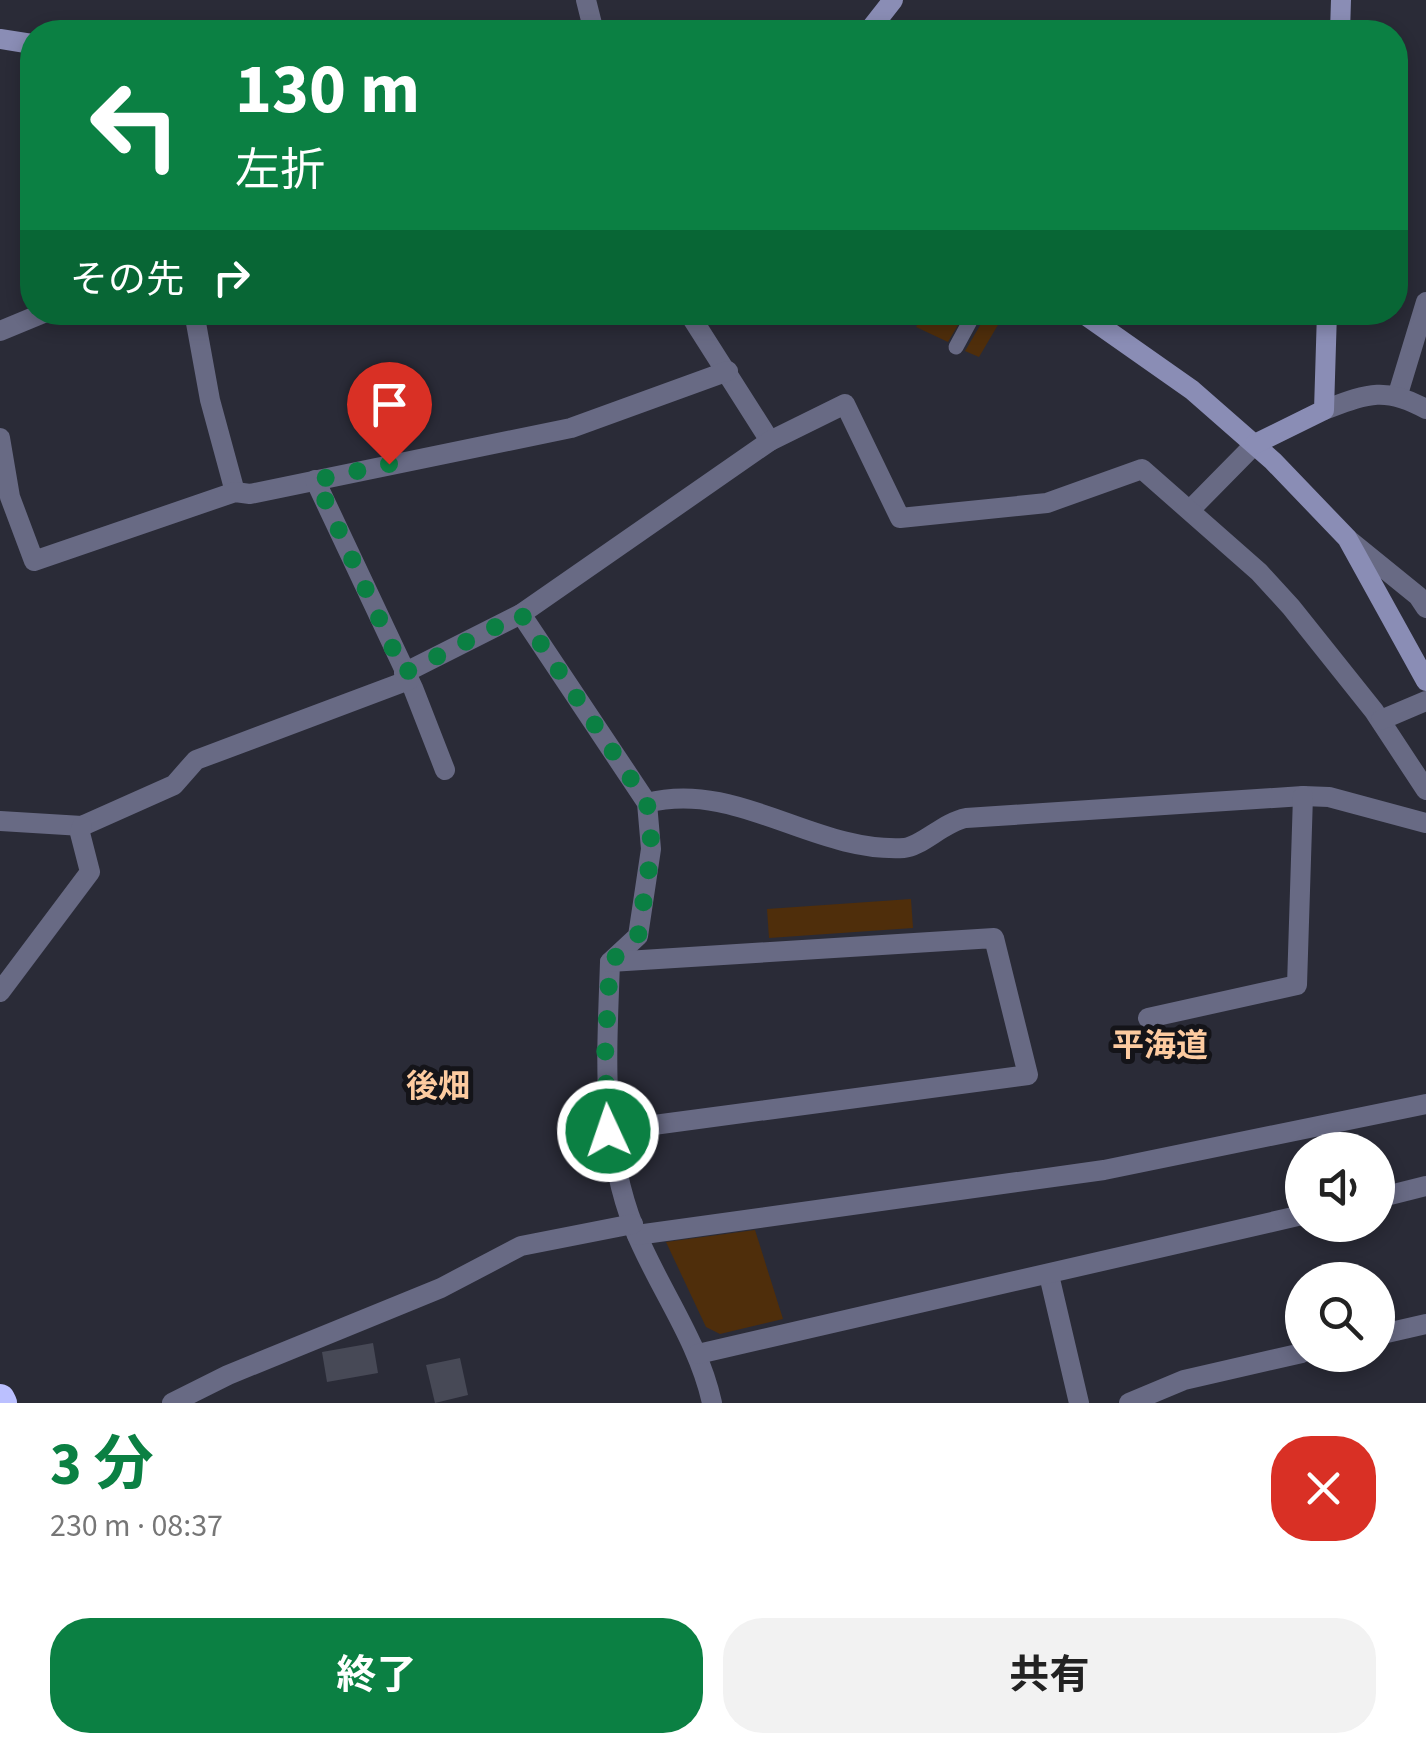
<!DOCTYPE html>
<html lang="ja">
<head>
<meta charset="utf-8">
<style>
  body { margin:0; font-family:"Source Sans 3","Noto Sans JP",sans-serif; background:#f2f2f2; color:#222; height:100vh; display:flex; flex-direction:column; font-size:38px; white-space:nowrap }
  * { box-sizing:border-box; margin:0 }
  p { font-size:32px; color:#767676 }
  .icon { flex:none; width:55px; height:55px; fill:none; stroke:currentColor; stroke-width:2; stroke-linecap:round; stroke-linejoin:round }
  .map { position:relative; height:1403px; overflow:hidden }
  .sheet { display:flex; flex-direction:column; background:#fff; flex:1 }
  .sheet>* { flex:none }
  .banner { position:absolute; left:20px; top:20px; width:1388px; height:305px; border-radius:40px; box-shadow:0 5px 15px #0003; background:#0b8043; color:#fff; overflow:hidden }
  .controls { position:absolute; left:1285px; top:1132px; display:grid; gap:20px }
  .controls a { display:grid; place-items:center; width:110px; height:110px; border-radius:50%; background:#fff; box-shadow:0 5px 15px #0003; font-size:50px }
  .pin { position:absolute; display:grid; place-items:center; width:85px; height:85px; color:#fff; margin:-102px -42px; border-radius:50% 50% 50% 0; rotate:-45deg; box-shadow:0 0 10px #0007 }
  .pin .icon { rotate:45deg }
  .me { position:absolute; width:110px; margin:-55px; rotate:357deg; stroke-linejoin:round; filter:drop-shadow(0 0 8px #0008) }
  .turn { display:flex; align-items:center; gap:35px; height:210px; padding:0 50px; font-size:45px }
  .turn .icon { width:130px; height:130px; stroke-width:2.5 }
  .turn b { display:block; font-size:70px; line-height:85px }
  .then { display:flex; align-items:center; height:95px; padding:0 50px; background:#0003; gap:20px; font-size:38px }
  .round { display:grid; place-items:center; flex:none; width:105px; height:105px; border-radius:40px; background:#f2f2f2 }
  .head { display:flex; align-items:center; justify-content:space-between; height:170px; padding:0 50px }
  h1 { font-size:60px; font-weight:700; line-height:75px; color:#0b8043 }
  .button { display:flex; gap:20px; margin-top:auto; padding:20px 50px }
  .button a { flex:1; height:115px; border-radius:40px; background:#0b8043; color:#fff; font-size:40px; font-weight:700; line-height:115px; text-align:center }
  .button a+a { background:#f2f2f2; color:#222 }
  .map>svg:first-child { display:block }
  .green { fill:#4f2e0b }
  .building { fill:#474956 }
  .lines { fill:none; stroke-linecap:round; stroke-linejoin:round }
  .lane { stroke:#686a84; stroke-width:15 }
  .street { stroke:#686a84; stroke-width:20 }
  .secondary { stroke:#8a8db5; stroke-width:20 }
  .highway { stroke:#bbc0ff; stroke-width:30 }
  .route { stroke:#0b8043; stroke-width:18; stroke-dasharray:0 32.4 }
  .labels { text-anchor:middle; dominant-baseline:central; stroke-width:10; stroke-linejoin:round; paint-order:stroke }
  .quarter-label { font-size:32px; font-weight:bold; fill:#fdcba0; stroke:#141419 }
</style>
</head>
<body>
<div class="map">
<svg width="1426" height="1403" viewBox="0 0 1426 1403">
  <rect width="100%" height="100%" fill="#2a2b37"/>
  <g class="green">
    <polygon points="988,312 1005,313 979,357 965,351"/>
    <polygon points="924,313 924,312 965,313 948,342 916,327"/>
    <polygon points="911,899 913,928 769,938 767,909"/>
    <polygon points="755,1230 783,1319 720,1334 706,1327 666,1242"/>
  </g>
  <g class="building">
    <polygon points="373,1343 378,1373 327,1382 322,1352"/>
    <polygon points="460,1358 468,1395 435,1403 426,1365"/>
  </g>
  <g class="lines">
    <polyline class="lane" points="956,347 975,312"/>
    <g class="street">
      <polyline points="586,0 594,32"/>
      <polyline points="194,312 210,400 235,492"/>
      <polyline points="688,312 770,441"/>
      <polyline points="0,331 46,312"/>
      <polyline points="1398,394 1426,302"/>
      <path d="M 1324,410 C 1367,394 1384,386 1426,409"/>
      <polyline points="0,438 10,497 34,561 235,492 250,494 571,428 728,371"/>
      <polyline points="315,480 413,688 445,770"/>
      <polyline points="1190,510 1255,444"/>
      <polyline points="1349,540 1418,596 1426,608"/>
      <path d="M 521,614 L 647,803 L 651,849 L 638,936 L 610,962 C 607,1053 600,1141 634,1228 C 658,1288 698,1339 712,1403"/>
      <polyline points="404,673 521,614 770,441 845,404 900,518 1047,503 1142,469 1259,572 1291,607 1374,711 1426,790"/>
      <polyline points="1381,720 1426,701"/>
      <path d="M 647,803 C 737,780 814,853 904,848 C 921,847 944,822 966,818 L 1303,796 L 1329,797 L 1426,823"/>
      <polyline points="0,821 82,826 174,785 196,760 409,680"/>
      <polyline points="0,992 90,872 80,833 82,826"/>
      <polyline points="1148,1018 1297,985 1303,796"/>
      <polyline points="609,1131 1028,1075 994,938 610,962"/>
      <polyline points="1378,1198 1426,1186"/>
      <polyline points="637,1235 1104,1170 1426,1104"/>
      <polyline points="1049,1275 1079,1403"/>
      <polyline points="1378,1335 1426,1324"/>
      <polyline points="698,1354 1302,1215"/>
      <polyline points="172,1403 228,1375 441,1288 521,1246 633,1224"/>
      <polyline points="1129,1403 1184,1380 1302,1353"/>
    </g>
    <g class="secondary">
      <polyline points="868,32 893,0"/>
      <polyline points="1340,32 1341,0"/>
      <polyline points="0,39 32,44"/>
      <polyline points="1081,312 1192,390 1273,461 1347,538 1426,681"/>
      <polyline points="1255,444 1324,410 1327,312"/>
    </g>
    <polyline class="highway" points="0,1399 2,1403"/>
  </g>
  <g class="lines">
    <polyline class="route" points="389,464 316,480 404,673 521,614 647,803 652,849 638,936 610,962 605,1056 608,1131"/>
  </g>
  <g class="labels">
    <g class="quarter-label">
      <text x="1160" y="1046">平海道</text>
      <text x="438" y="1087">後畑</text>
    </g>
  </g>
</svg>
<div class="controls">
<a><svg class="icon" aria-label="sound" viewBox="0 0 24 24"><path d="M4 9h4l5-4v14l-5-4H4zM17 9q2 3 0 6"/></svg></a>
<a><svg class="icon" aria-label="search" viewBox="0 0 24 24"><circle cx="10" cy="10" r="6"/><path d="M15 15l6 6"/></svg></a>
</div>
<div class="pin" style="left:389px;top:464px;background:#d93025"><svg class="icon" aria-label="arrive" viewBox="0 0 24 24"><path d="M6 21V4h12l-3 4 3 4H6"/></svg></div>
<svg class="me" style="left:608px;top:1131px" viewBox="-20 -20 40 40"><circle r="17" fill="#0b8043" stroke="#fff" stroke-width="3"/><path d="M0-11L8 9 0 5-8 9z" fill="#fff"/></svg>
<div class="banner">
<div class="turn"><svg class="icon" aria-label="left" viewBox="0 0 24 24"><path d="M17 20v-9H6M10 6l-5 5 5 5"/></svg><div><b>130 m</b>左折</div></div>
<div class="then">その先<svg class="icon" aria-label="right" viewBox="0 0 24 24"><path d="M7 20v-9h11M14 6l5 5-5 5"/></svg></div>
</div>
</div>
<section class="sheet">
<div class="head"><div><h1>3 分</h1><p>230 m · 08:37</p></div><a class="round" style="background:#d93025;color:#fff"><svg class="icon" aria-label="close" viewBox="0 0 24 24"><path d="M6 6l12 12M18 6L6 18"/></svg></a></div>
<div class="button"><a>終了</a><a>共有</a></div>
</section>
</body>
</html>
